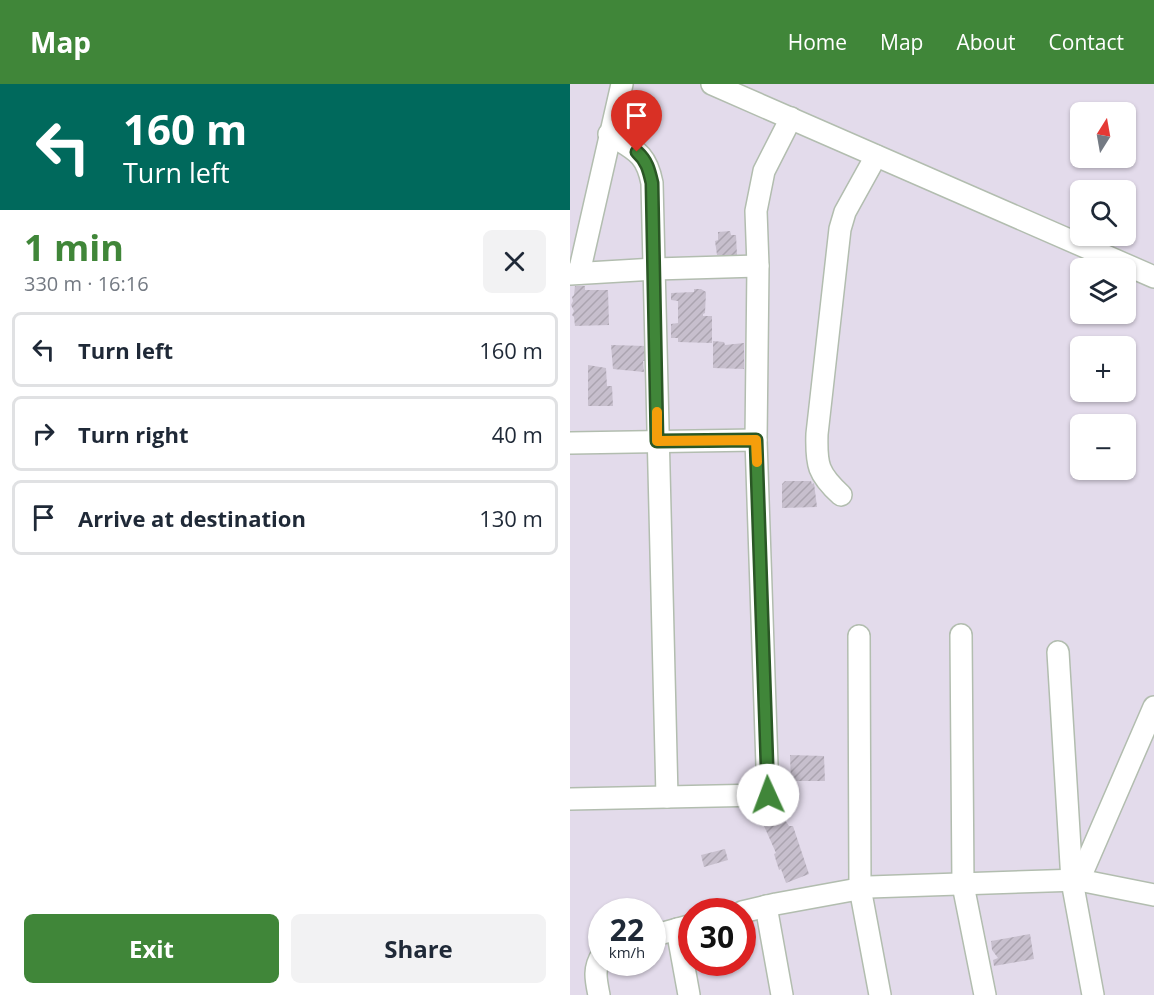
<!DOCTYPE html>
<html lang="en">
<head>
<meta charset="utf-8">
<style>
  body { margin:0; font-family:"Open Sans",sans-serif; background:#f2f2f3; color:#1f2937; height:100vh; display:flex; flex-direction:column; font-size:22px; white-space:nowrap }
  * { box-sizing:border-box; margin:0 }
  p { font-size:20px; color:#747a83 }
  .icon { flex:none; width:33px; height:33px; fill:none; stroke:currentColor; stroke-width:2; stroke-linecap:round; stroke-linejoin:round }
  .map { position:relative; flex:1; overflow:hidden }
  .details { display:flex; flex-direction:column; background:#fff; width:570px }
  .details>* { flex:none }
  .banner { background:#00695c; color:#fff; overflow:hidden }
  .needle { width:39px; rotate:11deg }
  .controls { position:absolute; left:500px; top:18px; display:grid; gap:12px }
  .controls a { display:grid; place-items:center; width:66px; height:66px; border-radius:9px; background:#fff; box-shadow:0 2px 4px #0004; font-size:30px }
  .speed { position:absolute; left:18px; top:814px; display:flex; gap:12px; font-size:30px; font-weight:700; text-align:center }
  .speed>* { display:grid; place-content:center; width:78px; height:78px; border-radius:50%; background:#fff; box-shadow:0 2px 4px #0004; line-height:1 }
  .speed small { font-size:15px; font-weight:400 }
  .speed .limit { border:9px solid #d22; background:#fff; color:#111 }
  .pin { position:absolute; display:grid; place-items:center; width:51px; height:51px; color:#fff; margin:-62px -26px; border-radius:50% 50% 50% 0; rotate:-45deg; box-shadow:0 0 6px #0007 }
  .pin .icon { rotate:45deg }
  .me { position:absolute; width:66px; margin:-33px; rotate:358deg; stroke-linejoin:round; filter:drop-shadow(0 0 4px #0008) }
  .turn { display:flex; align-items:center; gap:21px; height:126px; padding:0 24px; font-size:27px }
  .turn .icon { width:78px; height:78px; stroke-width:2.5 }
  .turn b { display:block; font-size:42px; line-height:51px }
  .round { display:grid; place-items:center; flex:none; width:63px; height:63px; border-radius:9px; background:#f2f2f3 }
  .headline { display:flex; align-items:center; justify-content:space-between; height:102px; padding:0 24px }
  h1 { font-size:36px; font-weight:700; line-height:45px; color:#408639 }
  .primary-button { display:flex; gap:12px; margin-top:auto; padding:12px 24px }
  .primary-button a { flex:1; height:69px; border-radius:9px; background:#408639; color:#fff; font-size:24px; font-weight:700; line-height:69px; text-align:center }
  .primary-button a+a { background:#f2f2f3; color:#1f2937 }
  ul { padding:0; list-style:none }
  li { display:flex; align-items:center; gap:18px; height:75px; margin:0 12px 9px; padding:0 12px; border:3px solid #e0e1e3; border-radius:9px }
  li div { flex:1 }
  li b { display:block; font-size:22px }
  li em { font-style:normal }
  header { display:flex; align-items:center; gap:36px; box-sizing:border-box; height:84px; padding:0 30px; background:#408639; color:#fff }
  header strong { font-size:28px }
  nav { display:flex; gap:33px; margin-inline-start:auto; font-size:21px }
  main { display:flex; flex:1; min-height:0 }
  .map>svg:first-child { display:block }
  .building { fill:url(#building-hatch) }
  .lines { fill:none; stroke-linecap:round; stroke-linejoin:round }
  .minor-casing { stroke:#b2bdaf; stroke-width:24 }
  .minor { stroke:#fff; stroke-width:21 }
  .route-casing { stroke:#2a5725; stroke-width:15 }
  .route { stroke:#408639; stroke-width:10 }
  .slow { stroke:#f59e0b; stroke-width:10 }
</style>
</head>
<body>
<header>
<strong>Map</strong>
<nav><a>Home</a><a>Map</a><a>About</a><a>Contact</a></nav>
</header>
<main>
<section class="details">
<div class="banner">
<div class="turn"><svg class="icon" aria-label="left" viewBox="0 0 24 24"><path d="M17 20v-9H6M10 6l-5 5 5 5"/></svg><div><b>160 m</b>Turn left</div></div>
</div>
<div class="headline"><div><h1>1 min</h1><p>330 m · 16:16</p></div><a class="round"><svg class="icon" aria-label="close" viewBox="0 0 24 24"><path d="M6 6l12 12M18 6L6 18"/></svg></a></div>
<ul>
<li><svg class="icon" aria-label="left" viewBox="0 0 24 24"><path d="M17 20v-9H6M10 6l-5 5 5 5"/></svg><div><b>Turn left</b></div><em>160 m</em></li>
<li><svg class="icon" aria-label="right" viewBox="0 0 24 24"><path d="M7 20v-9h11M14 6l5 5-5 5"/></svg><div><b>Turn right</b></div><em>40 m</em></li>
<li><svg class="icon" aria-label="arrive" viewBox="0 0 24 24"><path d="M6 21V4h12l-3 4 3 4H6"/></svg><div><b>Arrive at destination</b></div><em>130 m</em></li>
</ul>
<div class="primary-button"><a>Exit</a><a>Share</a></div>
</section>
<div class="map">
<svg width="584" height="911" viewBox="0 0 584 911">
  <defs>
    <pattern id="building-hatch" width="6" height="6" patternUnits="userSpaceOnUse" patternTransform="scale(1.5)"><rect width="6" height="6" fill="#c7bfcd"/><path d="M-1 1l2-2M0 6l6-6M5 7l2-2" fill="none" stroke="#aba4b0"/></pattern>
  </defs>
  <rect width="100%" height="100%" fill="#e3dbeb"/>
  <g class="building">
    <polygon points="160,147 161,151 166,151 167,171 147,171 145,157 148,156 148,148"/>
    <polygon points="5,202 15,202 15,206 38,206 39,241 5,242 4,233 2,231 4,227 1,221 3,217 2,213 4,211"/>
    <polygon points="124,205 131,205 136,208 135,229 133,230 133,232 142,232 142,259 108,258 108,254 101,254 101,240 108,239 108,217 101,216 101,209 124,208"/>
    <polygon points="143,257 154,258 155,261 174,259 174,285 143,284"/>
    <polygon points="41,261 76,262 76,277 73,277 74,288 43,285"/>
    <polygon points="18,281 36,284 37,302 42,302 43,322 18,322"/>
    <polygon points="215,397 241,397 242,400 244,399 247,423 212,424 212,400"/>
    <polygon points="220,671 254,672 255,697 221,697"/>
    <polygon points="215,736 219,742 223,742 239,790 216,799 211,785 209,786 204,770 206,769 194,742"/>
    <polygon points="155,765 158,776 134,783 131,771"/>
    <polygon points="460,850 464,875 424,882 423,876 428,874 422,866 421,857"/>
  </g>
  <g class="lines">
    <defs>
      <g id="minor">
        <polyline points="142,0 584,193"/>
        <path d="M 39,50 C 64,66 76,68 82,99 L 97,713"/>
        <polyline points="9,189 52,0"/>
        <polyline points="0,190 85,185 188,182"/>
        <polyline points="0,359 186,356"/>
        <path d="M 271,411 C 248,390 246,381 247,350 L 270,145 L 275,128 L 306,72"/>
        <polyline points="391,551 393,801 415,911"/>
        <polyline points="289,552 290,804 310,911"/>
        <polyline points="488,568 502,797 523,911"/>
        <polyline points="0,715 198,711 186,356 188,182 186,127 194,87 221,34"/>
        <polyline points="509,796 584,623"/>
        <polyline points="196,822 212,911"/>
        <polyline points="172,828 206,820 299,803 509,796 584,811"/>
        <polyline points="107,845 119,911"/>
        <polyline points="82,852 122,841"/>
        <path d="M 29,911 C 26,896 23,885 32,871"/>
      </g>
    </defs>
    <use href="#minor" class="minor-casing"/>
    <use href="#minor" class="minor"/>
  </g>
  <g class="lines">
    <defs>
      <path id="route" d="M 67,68 C 77,77 79,86 82,99 L 87,357 L 186,356 L 198,711"/>
    </defs>
    <use href="#route" class="route-casing"/>
    <use href="#route" class="route"/>
    <polyline class="slow" points="87,328 87,357 186,356 187,378"/>
  </g>
</svg>
<div class="controls">
<a><svg class="needle" viewBox="-14 -14 28 28"><path d="M0-13l5 13h-10z" fill="#e53935"/><path d="M0 13l5-13h-10z" fill="#747a83"/></svg></a>
<a><svg class="icon" aria-label="search" viewBox="0 0 24 24"><circle cx="10" cy="10" r="6"/><path d="M15 15l6 6"/></svg></a>
<a><svg class="icon" aria-label="layers" viewBox="0 0 24 24"><path d="M12 4l9 5-9 5-9-5zM3 14l9 5 9-5"/></svg></a>
<a>+</a>
<a>−</a>
</div>
<div class="speed"><div>22<small>km/h</small></div><div class="limit">30</div></div>
<div class="pin" style="left:67px;top:68px;background:#d93025"><svg class="icon" aria-label="arrive" viewBox="0 0 24 24"><path d="M6 21V4h12l-3 4 3 4H6"/></svg></div>
<svg class="me" style="left:198px;top:711px" viewBox="-20 -20 40 40"><circle r="19" fill="#fff"/><path d="M0-13L10 11 0 6-10 11z" fill="#408639"/></svg>
</div>
</main>
</body>
</html>
